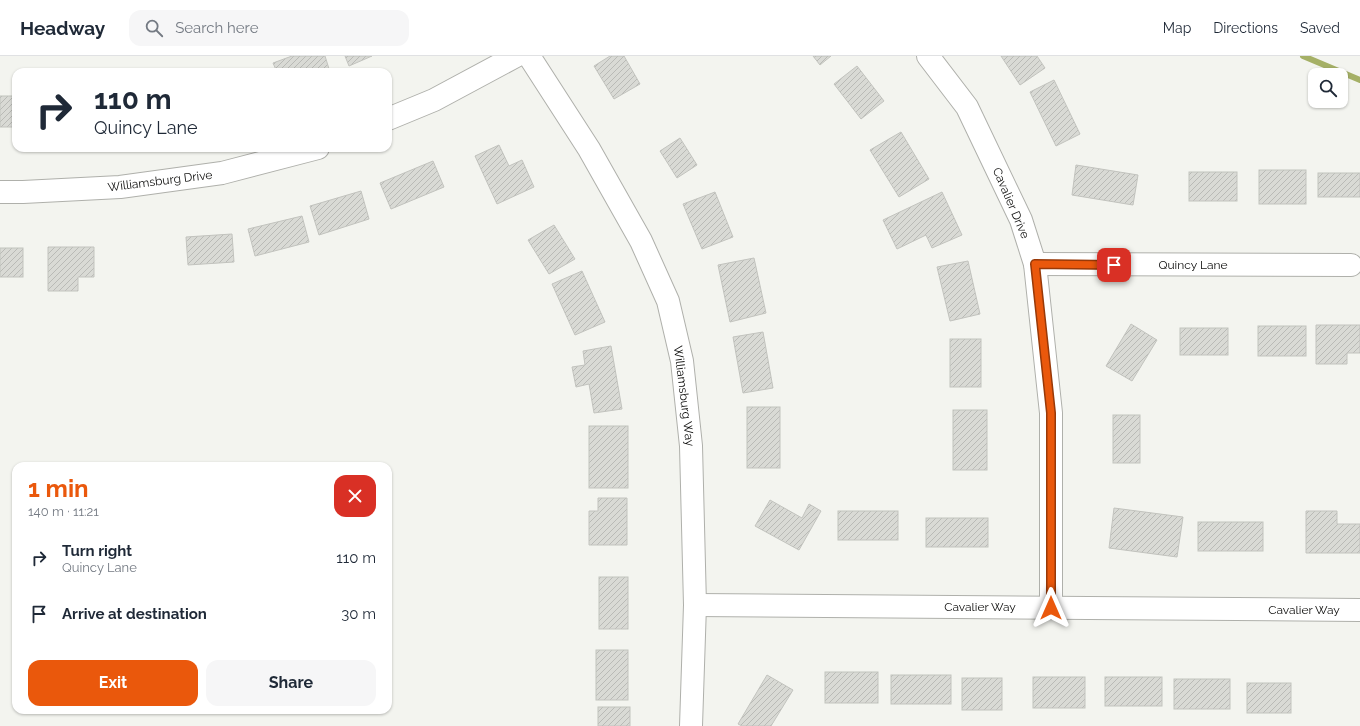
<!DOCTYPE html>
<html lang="en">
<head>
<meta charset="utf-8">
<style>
  body { margin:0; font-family:Raleway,sans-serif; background:#f6f6f7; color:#1f2937; height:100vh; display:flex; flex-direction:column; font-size:15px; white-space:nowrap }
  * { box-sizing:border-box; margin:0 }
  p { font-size:13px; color:#747a83 }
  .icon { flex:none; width:22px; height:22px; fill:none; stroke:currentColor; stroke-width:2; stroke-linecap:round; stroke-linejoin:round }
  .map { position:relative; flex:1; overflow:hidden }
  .drawer { position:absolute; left:12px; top:406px; width:380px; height:252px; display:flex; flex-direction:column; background:#fff; border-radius:12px; box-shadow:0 1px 3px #0004 }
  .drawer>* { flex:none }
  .hud { position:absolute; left:12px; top:12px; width:380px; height:84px; border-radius:12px; box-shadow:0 1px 3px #0004; background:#fff; color:#1f2937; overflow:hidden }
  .controls { position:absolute; left:1308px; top:12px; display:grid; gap:8px }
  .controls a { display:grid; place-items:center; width:40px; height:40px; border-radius:8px; background:#fff; box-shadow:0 1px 3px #0004; font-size:20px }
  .pin { position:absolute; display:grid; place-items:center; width:34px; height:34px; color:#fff; margin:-17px; border-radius:8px; box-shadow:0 2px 6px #0006 }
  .me { position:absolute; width:44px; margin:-22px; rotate:0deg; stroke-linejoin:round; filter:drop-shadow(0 0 3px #0008) }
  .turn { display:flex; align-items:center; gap:14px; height:84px; padding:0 16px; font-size:18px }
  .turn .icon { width:52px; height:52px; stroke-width:2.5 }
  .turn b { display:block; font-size:28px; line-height:34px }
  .round { display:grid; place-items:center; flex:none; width:42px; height:42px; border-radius:12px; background:#f6f6f7 }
  .overview { display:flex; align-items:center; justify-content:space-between; height:68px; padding:0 16px }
  h1 { font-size:24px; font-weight:700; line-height:30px; color:#ea580c }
  .primary-button { display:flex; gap:8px; margin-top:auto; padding:8px 16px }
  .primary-button a { flex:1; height:46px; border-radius:12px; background:#ea580c; color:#fff; font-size:16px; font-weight:700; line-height:46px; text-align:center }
  .primary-button a+a { background:#f6f6f7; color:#1f2937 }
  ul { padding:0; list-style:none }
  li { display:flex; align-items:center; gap:12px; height:56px; padding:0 16px }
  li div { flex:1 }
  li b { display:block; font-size:15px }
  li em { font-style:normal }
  header { display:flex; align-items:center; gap:24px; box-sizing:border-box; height:56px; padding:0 20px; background:#fff; border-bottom:1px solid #e0e1e3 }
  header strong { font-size:19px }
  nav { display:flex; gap:22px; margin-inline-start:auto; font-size:14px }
  .search { width:280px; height:36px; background:#f6f6f7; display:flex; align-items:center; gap:10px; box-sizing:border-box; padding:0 14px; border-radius:12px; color:#747a83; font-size:15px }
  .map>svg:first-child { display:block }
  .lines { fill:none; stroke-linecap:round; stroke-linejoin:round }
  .stream { stroke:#a5b066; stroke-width:6 }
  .building { fill:url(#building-hatch); stroke:#c2c3be }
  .minor-casing { stroke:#afb0ab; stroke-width:24 }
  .minor { stroke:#fff; stroke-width:22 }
  .route-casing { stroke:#983908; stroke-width:10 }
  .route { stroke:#ea580c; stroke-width:7 }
  .labels { text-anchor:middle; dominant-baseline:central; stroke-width:3.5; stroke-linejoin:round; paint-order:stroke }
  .street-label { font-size:12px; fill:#0d0d0c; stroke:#fff }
</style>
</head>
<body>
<header>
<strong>Headway</strong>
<div class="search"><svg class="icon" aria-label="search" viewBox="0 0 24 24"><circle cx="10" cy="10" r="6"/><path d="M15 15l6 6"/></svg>Search here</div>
<nav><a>Map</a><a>Directions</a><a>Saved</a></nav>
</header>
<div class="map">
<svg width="1360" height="670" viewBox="0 0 1360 670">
  <defs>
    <pattern id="building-hatch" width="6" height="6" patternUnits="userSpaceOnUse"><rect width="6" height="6" fill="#d9dad5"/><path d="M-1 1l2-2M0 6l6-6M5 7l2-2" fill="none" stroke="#b9bab6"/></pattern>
  </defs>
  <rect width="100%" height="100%" fill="#f3f4ef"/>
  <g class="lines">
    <polyline class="stream" points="1303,0 1360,24"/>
  </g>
  <g class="building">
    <polygon points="292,0 325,0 330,16 277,16 273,7"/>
    <polygon points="345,0 372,0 349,10"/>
    <polygon points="610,0 624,0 640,28 614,43 594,10"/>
    <polygon points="813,0 831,0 820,9"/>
    <polygon points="1001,0 1037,0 1045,12 1020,29"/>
    <polygon points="857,10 884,45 861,63 834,28"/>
    <polygon points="1054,24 1080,78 1056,90 1030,36"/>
    <rect x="0" y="40" width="16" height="31"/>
    <polygon points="901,76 929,123 899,141 870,94"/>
    <polygon points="680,82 697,109 677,122 660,95"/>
    <polygon points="499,89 509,110 522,104 534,131 497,148 475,100"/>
    <polygon points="433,105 444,131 391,153 380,127"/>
    <polygon points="1076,109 1138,119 1133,149 1072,139"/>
    <rect x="1259" y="114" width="47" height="34"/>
    <rect x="1189" y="116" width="48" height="29"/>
    <rect x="1318" y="117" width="42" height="24"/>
    <polygon points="361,135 369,163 319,179 310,150"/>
    <polygon points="715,136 733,181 702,193 683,148"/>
    <polygon points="942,136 962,179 932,192 926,179 897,193 883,164"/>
    <polygon points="302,160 309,186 255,200 248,173"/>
    <polygon points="554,169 575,203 549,218 528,184"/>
    <polygon points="232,178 234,206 188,209 186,181"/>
    <polygon points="48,191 94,191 94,221 78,221 78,235 48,235"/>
    <rect x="0" y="192" width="23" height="29"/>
    <polygon points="754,202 766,257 730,266 718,209"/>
    <polygon points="968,205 980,258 950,265 937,211"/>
    <polygon points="582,215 605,266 575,279 552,228"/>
    <polygon points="1131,268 1157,284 1132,325 1106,310"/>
    <polygon points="1316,269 1360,269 1360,297 1347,297 1347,308 1316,308"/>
    <rect x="1258" y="270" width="48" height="30"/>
    <rect x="1180" y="272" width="48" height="27"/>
    <polygon points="763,276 773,332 743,337 733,281"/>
    <rect x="950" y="283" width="31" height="48"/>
    <polygon points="611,290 622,353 594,357 589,328 576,331 572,311 585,309 583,295"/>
    <rect x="747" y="351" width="33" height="61"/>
    <rect x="953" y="354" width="34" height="60"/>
    <rect x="1113" y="359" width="27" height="48"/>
    <rect x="589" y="370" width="39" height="62"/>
    <polygon points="598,442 627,442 627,489 589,489 589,455 598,455"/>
    <polygon points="770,444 802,462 809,448 821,455 799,494 755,470"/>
    <polygon points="1114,452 1183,461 1177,501 1109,492"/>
    <rect x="838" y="455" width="60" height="29"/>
    <polygon points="1306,455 1337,455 1337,468 1360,468 1360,497 1306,497"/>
    <rect x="926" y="462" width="62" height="29"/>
    <rect x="1198" y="466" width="65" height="29"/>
    <rect x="599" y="521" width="29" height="52"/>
    <rect x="596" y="594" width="32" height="50"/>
    <rect x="825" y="616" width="53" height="31"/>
    <polygon points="767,619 793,634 771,670 742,670 738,668"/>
    <rect x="891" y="619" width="60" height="29"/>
    <rect x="1033" y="621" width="52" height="31"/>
    <rect x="1105" y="621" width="57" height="29"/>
    <rect x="962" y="622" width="40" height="32"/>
    <rect x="1174" y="623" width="56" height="30"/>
    <rect x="1247" y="627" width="44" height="30"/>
    <rect x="598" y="651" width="32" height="19"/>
  </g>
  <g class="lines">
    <defs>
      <g id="minor">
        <polyline points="529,0 589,93 641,185 668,245 682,305 691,390 695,549 691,670"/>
        <polyline points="928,0 967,51 1021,164 1035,208 1051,357 1051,552"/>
        <polyline points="388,63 434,44 516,0"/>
        <polyline points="0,136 23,136 120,131 222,117 318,92"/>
        <polyline points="1035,208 1351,209"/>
        <polyline points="695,549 1360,554"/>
      </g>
    </defs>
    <use href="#minor" class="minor-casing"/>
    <use href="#minor" class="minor"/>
  </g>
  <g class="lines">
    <defs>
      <polyline id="route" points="1051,552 1051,357 1035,208 1114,209"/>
    </defs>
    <use href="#route" class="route-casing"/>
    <use href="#route" class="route"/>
  </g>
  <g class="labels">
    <g class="street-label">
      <text transform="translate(160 125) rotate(-7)">Williamsburg Drive</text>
      <text transform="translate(1011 147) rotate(67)">Cavalier Drive</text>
      <text x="1193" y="209">Quincy Lane</text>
      <text transform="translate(684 340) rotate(83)">Williamsburg Way</text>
      <text x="980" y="551">Cavalier Way</text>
      <text x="1304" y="554">Cavalier Way</text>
    </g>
  </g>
</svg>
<div class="controls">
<a><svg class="icon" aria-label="search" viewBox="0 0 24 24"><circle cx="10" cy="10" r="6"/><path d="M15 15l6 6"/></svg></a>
</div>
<div class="pin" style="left:1114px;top:209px;background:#d93025"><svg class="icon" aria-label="arrive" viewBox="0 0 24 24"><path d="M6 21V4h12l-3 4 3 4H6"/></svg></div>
<svg class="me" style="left:1051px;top:552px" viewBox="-20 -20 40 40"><path d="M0-17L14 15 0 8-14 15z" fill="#ea580c" stroke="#fff" stroke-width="4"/></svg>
<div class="hud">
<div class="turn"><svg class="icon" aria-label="right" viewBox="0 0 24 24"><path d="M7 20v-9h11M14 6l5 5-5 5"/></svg><div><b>110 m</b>Quincy Lane</div></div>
</div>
<section class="drawer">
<div class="overview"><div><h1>1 min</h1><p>140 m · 11:21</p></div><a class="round" style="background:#d93025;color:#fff"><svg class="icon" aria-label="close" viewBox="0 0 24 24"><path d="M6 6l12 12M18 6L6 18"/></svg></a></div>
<ul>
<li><svg class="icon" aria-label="right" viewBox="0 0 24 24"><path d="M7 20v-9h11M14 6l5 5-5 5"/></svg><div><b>Turn right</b><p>Quincy Lane</p></div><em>110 m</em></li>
<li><svg class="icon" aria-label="arrive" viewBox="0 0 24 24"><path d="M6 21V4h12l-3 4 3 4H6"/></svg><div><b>Arrive at destination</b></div><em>30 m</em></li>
</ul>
<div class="primary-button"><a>Exit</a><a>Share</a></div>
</section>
</div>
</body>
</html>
